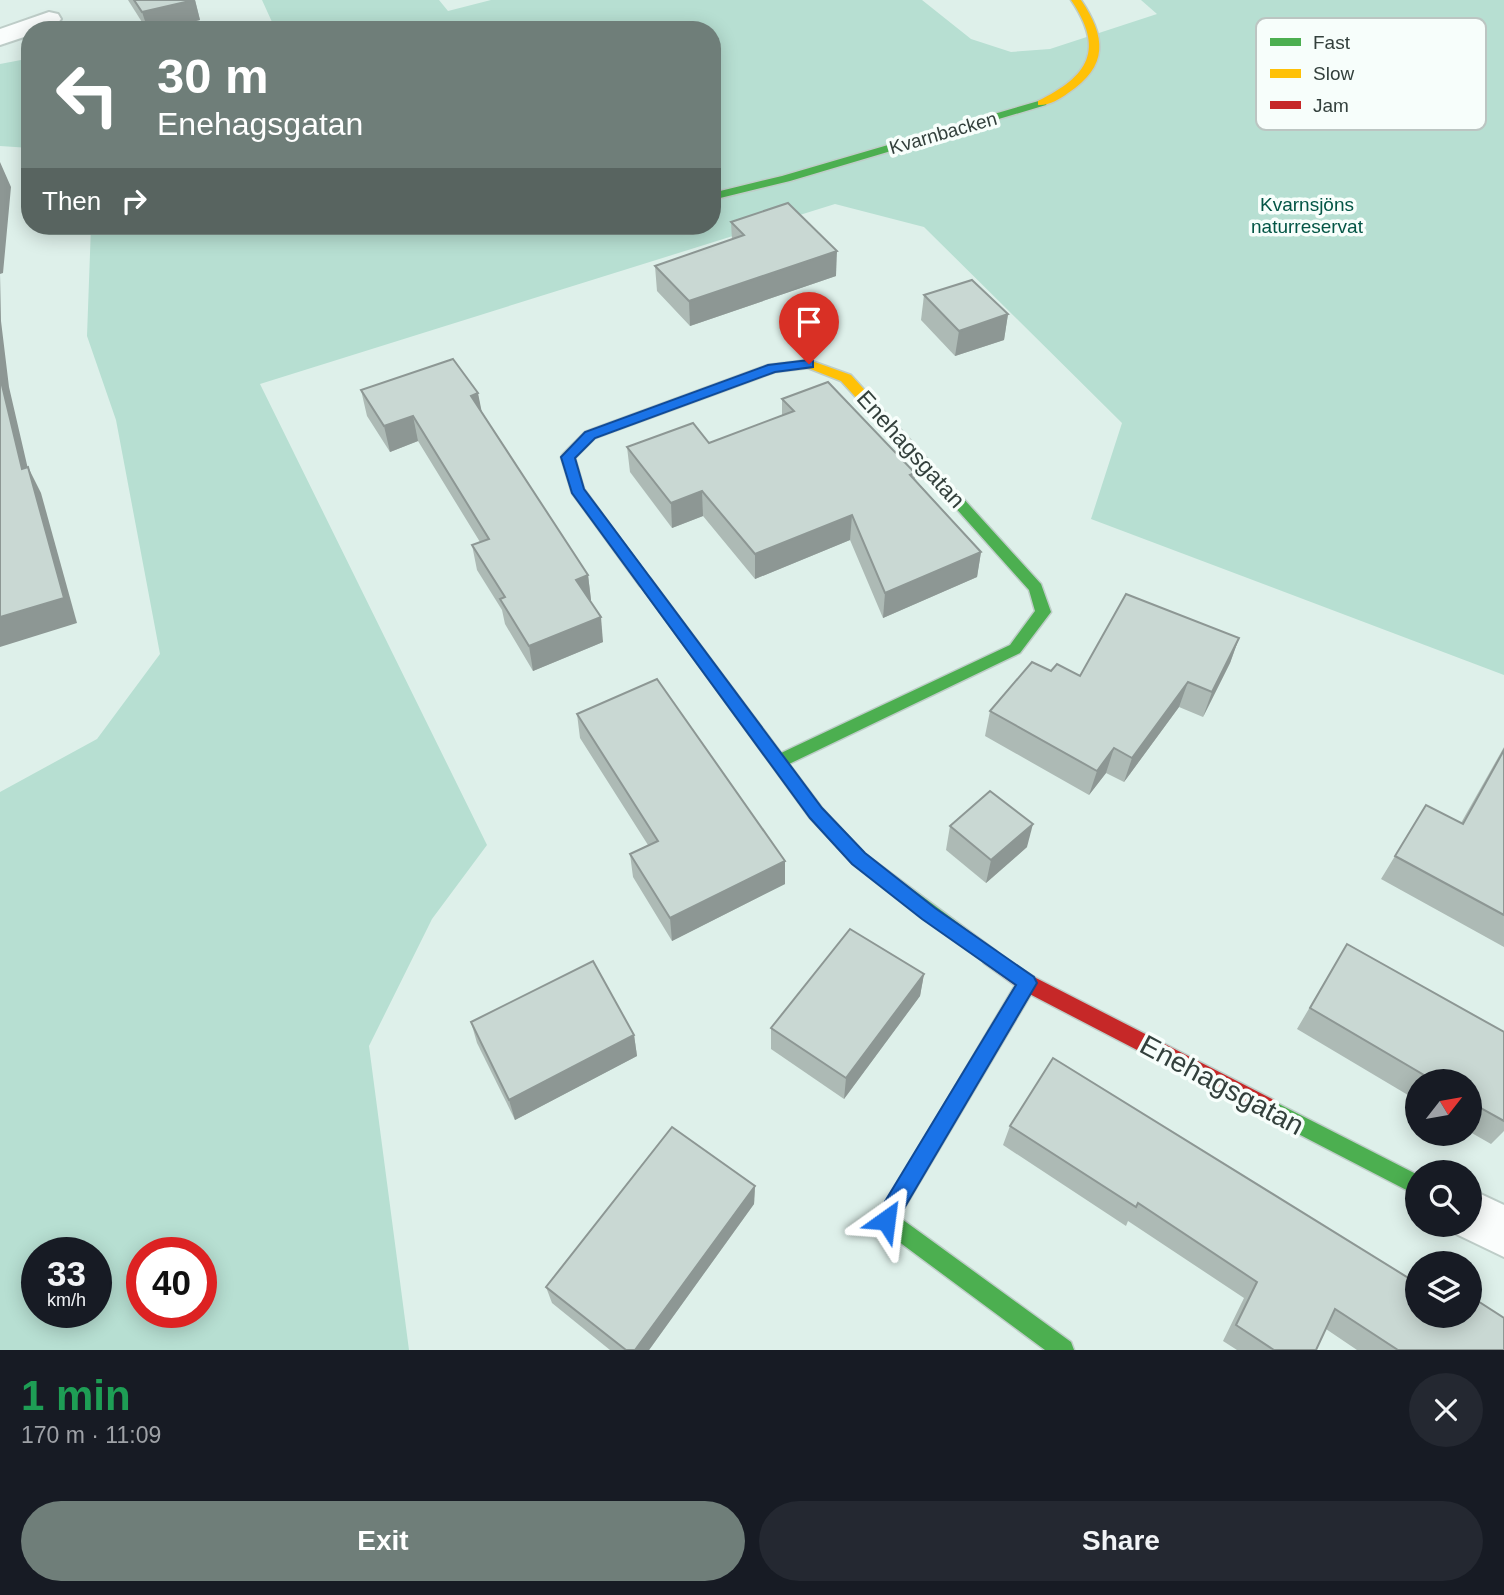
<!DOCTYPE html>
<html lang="en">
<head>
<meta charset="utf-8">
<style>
  body { margin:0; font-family:Helvetica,sans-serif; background:#242831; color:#f1f3f6; height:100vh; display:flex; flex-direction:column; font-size:26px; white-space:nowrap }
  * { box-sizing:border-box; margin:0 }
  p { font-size:23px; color:#9ea1a6 }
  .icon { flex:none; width:38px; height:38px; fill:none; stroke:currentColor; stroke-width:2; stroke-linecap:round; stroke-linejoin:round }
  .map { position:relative; height:1350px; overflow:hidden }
  .side { display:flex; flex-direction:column; background:#171b24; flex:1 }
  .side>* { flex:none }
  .hud { position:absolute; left:21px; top:21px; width:700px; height:214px; border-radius:28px; box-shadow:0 4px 18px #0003; background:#6f7e79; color:#fff; overflow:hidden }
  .needle { width:46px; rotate:59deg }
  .buttons { position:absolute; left:1405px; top:1069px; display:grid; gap:14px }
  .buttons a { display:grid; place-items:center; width:77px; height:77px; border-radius:50%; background:#171b24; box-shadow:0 4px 18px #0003; font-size:35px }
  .speed { position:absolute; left:21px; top:1237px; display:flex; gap:14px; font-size:35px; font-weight:700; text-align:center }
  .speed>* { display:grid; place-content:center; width:91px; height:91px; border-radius:50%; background:#171b24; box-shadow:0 4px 18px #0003; line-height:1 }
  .speed small { font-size:18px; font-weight:400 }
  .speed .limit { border:10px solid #d22; background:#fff; color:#111 }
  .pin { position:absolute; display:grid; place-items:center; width:60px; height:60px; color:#fff; margin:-72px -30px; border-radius:50% 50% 50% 0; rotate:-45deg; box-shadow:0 0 7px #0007 }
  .pin .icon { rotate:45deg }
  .me { position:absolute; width:77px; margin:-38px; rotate:31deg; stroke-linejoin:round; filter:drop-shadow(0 0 5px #0008) }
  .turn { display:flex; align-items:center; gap:24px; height:147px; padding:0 21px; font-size:32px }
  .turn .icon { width:91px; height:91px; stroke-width:2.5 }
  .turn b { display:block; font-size:49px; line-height:60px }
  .then { display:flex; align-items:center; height:66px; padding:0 21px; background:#0003; gap:14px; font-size:26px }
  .round { display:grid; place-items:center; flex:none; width:74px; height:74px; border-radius:37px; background:#242831 }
  .summary { display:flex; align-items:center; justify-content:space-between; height:119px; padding:0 21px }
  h1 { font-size:42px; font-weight:700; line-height:52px; color:#1e9e55 }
  .primary-button { display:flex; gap:14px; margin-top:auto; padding:14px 21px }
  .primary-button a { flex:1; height:80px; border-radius:42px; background:#6f7e79; color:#fff; font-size:28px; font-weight:700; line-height:80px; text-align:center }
  .primary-button a+a { background:#242831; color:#f1f3f6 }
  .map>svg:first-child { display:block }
  .green { fill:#b7dfd2; fill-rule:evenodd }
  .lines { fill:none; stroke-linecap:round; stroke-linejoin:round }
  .street-casing { stroke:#becdc8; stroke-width:4 }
  .fast-casing { stroke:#becdc8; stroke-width:3 }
  .slow-casing { stroke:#becdc8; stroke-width:3 }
  .jam-casing { stroke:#becdc8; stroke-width:3 }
  .street { fill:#fafdfc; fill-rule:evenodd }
  .fast { fill:#4caf50; fill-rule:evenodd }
  .slow { fill:#ffc107; fill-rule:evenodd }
  .jam { fill:#c62828; fill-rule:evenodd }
  .wall { fill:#adbab5 }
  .shaded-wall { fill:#8d9794 }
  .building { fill:#c9d8d3; stroke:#8d9794; stroke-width:2 }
  .route { fill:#1a73e8; stroke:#114b97; stroke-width:2 }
  .labels { text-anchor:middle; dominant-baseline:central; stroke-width:7; stroke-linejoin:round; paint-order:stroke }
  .far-street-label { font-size:19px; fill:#33403c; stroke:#f7fefb }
  .far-park-label { font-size:19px; fill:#035545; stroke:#f7fefb }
  .street-label { font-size:23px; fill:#33403c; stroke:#f7fefb }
  .near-street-label { font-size:28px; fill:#33403c; stroke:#f7fefb }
  .key { fill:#f7fefb; stroke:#bcc5c2; stroke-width:2 }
  .key-label { font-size:19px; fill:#33403c }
</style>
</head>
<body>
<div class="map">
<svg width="1504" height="1350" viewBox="0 0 1504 1350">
  <rect width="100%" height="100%" fill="#def0ea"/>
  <g class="green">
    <path d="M 262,0 L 439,0 L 448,11 L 491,0 L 922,0 L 971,39 L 1011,52 L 1050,49 L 1157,14 L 1141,0 L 1504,0 L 1504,675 L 1091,519 L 1122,423 L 924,227 L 835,204 L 260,384 L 487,845 L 432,919 L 369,1046 L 409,1350 L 0,1350 L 0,792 L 97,739 L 160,654 L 116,420 L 87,336 L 91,226 L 712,226 L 712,30 L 241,30 L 272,22 ZM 37,1253 L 96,1253 L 96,1312 L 37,1312 ZM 142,1253 L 201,1253 L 201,1312 L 142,1312 Z"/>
    <polygon points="21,60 30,61 30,148 0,146 0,64"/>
  </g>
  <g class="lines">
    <defs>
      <g id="street">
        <path d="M 49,12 L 58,14 L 61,19 C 54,29 41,30 30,30 L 30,35 L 0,45 L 0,29 Z"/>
        <polygon points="1470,1189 1504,1205 1504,1257 1452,1232 1449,1225 1470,1225"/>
      </g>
      <g id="fast">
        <polygon points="1042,100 1047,103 1046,105 790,181 712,200 712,193 782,176"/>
        <polygon points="916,450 921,452 1041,584 1051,612 1020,653 789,764 822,808 865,854 996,951 999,957 996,963 990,965 853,864 810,818 638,582 645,577 650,578 781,753 1010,645 1035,611 1029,590 911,458 909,455 911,452"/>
        <polygon points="1027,975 1034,977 1036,983 1034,989 899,1217 1071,1342 1074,1350 1045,1350 879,1227 876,1220 1020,977"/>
        <polygon points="1267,1098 1418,1175 1418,1196 1260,1114 1257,1107 1260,1100"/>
      </g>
      <g id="slow">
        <path d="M 1071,0 L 1081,0 C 1106,37 1109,66 1068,93 C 1060,99 1048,106 1038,105 L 1038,101 C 1089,76 1105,50 1071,0 Z"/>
        <polygon points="809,360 851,375 921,452 923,455 921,458 911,458 841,381 808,368 775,372 595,438 575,458 584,489 652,582 645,587 640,586 572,493 561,457 563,454 585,432 768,365"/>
      </g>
      <polygon id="jam" points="990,949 1034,977 1274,1100 1277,1107 1274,1114 1267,1116 1260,1114 1020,989 984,963 981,957 984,951"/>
    </defs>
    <use href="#street" class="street-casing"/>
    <use href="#fast" class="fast-casing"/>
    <use href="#slow" class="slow-casing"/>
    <use href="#jam" class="jam-casing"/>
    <use href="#street" class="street"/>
    <use href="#fast" class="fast"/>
    <use href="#slow" class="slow"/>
    <use href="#jam" class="jam"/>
  </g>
  <g class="wall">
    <polygon points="128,0 195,0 200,20 160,30 147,30"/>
    <polygon points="731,222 836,276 690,326 657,291 655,266 732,240"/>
    <polygon points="924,295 1008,314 1004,340 955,356 921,320"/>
    <polygon points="361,390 482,412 588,575 591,600 590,601 603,642 533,671 505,624 502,610 477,570 472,545 480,542 418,441 390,452 367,416"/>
    <polygon points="782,399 915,473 915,479 981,552 977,577 883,618 850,540 755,579 703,516 672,528 630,472 627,447 709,443 782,416"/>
    <polygon points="1239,638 1230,663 1203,717 1179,707 1124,782 1106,773 1089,795 985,736 990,711 1051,671 1080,676"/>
    <polygon points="577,714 785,861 785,884 672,941 633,877 630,854 648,845 580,738"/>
    <polygon points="1504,747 1504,947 1381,879 1426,805 1461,823"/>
    <polygon points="950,826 1027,847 986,883 946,850"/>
    <polygon points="1347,944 1504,1032 1504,1131 1491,1144 1470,1132 1470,1082 1418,1082 1418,1101 1297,1029"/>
    <polygon points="924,974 920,996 844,1099 771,1049 771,1028"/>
    <polygon points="471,1022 634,1035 637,1056 515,1120 477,1043"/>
    <polygon points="1010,1126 1410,1278 1418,1271 1418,1316 1504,1350 1357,1350 1326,1329 1316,1350 1237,1350 1223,1341 1244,1298 1128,1221 1126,1226 1003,1145"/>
    <polygon points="755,1186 754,1204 649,1350 610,1350 552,1303 546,1287"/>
  </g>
  <g class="shaded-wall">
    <polygon points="195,0 200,20 160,30 148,30 142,12"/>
    <polygon points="0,162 11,187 3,273 0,274 1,321 9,387 34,495 22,469 0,377"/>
    <polygon points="837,251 836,276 690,326 689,301"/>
    <polygon points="1008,314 1004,340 955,356 959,331"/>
    <polygon points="478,393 483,418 471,396"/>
    <polygon points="413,416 418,441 390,452 384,426"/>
    <polygon points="28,467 41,493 77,623 0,647 0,617"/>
    <polygon points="702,491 703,516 672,528 671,503"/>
    <polygon points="852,515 850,540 755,579 755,554"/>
    <polygon points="981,552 977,577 883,618 885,593"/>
    <polygon points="588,575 591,600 579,605 576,580"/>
    <polygon points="601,617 603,642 533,671 529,646"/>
    <polygon points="1239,638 1230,663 1203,717 1212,692"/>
    <polygon points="1188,682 1179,707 1124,782 1132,758"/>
    <polygon points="1114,748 1106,773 1089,795 1097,771"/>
    <polygon points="1033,824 1027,847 986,883 991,860"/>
    <polygon points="785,861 785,884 672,941 670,918"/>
    <polygon points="924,974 920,996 844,1099 846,1078"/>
    <polygon points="634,1035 637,1056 515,1120 509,1100"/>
    <polygon points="755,1186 754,1204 649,1350 635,1350"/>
  </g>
  <g class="building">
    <polygon points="134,0 194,0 142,12"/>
    <polygon points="788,203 837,251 689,301 655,266 744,235 731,222"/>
    <polygon points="972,280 1008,314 959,331 924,295"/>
    <polygon points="453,359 478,393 471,396 588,575 576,580 601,617 529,646 500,599 505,597 472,545 489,539 413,416 384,426 361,390"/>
    <polygon points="0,377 22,469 28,467 64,598 0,617"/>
    <polygon points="828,382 915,473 910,475 981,552 885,593 852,515 755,554 702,491 671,503 627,447 693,423 709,443 794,411 782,399"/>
    <polygon points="1126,594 1239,638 1212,692 1188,682 1132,758 1114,748 1097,771 990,711 1032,662 1051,671 1057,664 1080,676"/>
    <polygon points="657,679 785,861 670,918 630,854 658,841 577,714"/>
    <polygon points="1504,750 1504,915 1395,856 1426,805 1463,824"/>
    <polygon points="990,791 1033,824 991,860 950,826"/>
    <polygon points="850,929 924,974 846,1078 771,1028"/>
    <polygon points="1347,944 1504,1032 1504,1121 1470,1102 1470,1082 1436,1082 1310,1008"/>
    <polygon points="593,961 634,1035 509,1100 471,1022"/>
    <polygon points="1053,1058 1415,1282 1418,1277 1418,1316 1470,1316 1470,1296 1504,1318 1504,1350 1398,1350 1335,1309 1316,1350 1274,1350 1236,1325 1257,1282 1138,1203 1136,1207 1010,1126"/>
    <polygon points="672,1127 755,1186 635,1350 626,1350 546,1287"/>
  </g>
  <polygon class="route" points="809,360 813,361 813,367 775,372 595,438 575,458 584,489 822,808 865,853 935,908 1034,977 1037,983 893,1227 886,1231 878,1227 875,1220 878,1213 1016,985 922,919 852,864 810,818 572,493 561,457 585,432 768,365"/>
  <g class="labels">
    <g class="far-street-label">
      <text transform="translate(943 133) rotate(-16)">Kvarnbacken</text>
    </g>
    <g class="far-park-label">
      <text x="1307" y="204">Kvarnsjöns<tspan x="1307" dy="22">naturreservat</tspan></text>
    </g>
    <g class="street-label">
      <text transform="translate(911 449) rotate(48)">Enehagsgatan</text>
    </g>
    <g class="near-street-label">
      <text transform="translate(1222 1085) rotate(28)">Enehagsgatan</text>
    </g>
  </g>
  <rect x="1256" y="18" width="230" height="112" rx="10" class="key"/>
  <rect x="1270" y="38" width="31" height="8" fill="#4caf50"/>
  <rect x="1270" y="69" width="31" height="9" fill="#ffc107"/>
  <rect x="1270" y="101" width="31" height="8" fill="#c62828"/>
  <g class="key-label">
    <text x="1313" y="49">Fast</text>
    <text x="1313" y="80">Slow</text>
    <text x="1313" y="112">Jam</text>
  </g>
</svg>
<div class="buttons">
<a><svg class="needle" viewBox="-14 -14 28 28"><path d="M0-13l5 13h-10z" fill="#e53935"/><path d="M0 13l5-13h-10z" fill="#9ea1a6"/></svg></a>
<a><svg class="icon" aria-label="search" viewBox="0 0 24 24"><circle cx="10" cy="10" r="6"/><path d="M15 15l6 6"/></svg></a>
<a><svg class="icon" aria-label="layers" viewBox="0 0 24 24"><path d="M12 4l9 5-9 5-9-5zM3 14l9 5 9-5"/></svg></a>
</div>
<div class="speed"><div>33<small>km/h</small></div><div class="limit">40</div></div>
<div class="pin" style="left:809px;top:364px;background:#d93025"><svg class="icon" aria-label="arrive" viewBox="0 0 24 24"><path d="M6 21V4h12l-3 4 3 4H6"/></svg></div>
<svg class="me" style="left:886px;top:1220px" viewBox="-20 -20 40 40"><path d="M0-17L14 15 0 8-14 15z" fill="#1a73e8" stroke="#fff" stroke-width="4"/></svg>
<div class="hud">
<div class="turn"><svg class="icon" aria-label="left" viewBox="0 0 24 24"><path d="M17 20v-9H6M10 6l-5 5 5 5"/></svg><div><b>30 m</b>Enehagsgatan</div></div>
<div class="then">Then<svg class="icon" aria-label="right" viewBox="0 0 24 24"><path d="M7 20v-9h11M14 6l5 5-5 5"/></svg></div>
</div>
</div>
<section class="side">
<div class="summary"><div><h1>1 min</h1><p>170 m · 11:09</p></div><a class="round"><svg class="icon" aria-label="close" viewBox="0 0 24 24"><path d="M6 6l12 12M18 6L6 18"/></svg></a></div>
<div class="primary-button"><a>Exit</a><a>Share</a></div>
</section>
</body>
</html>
